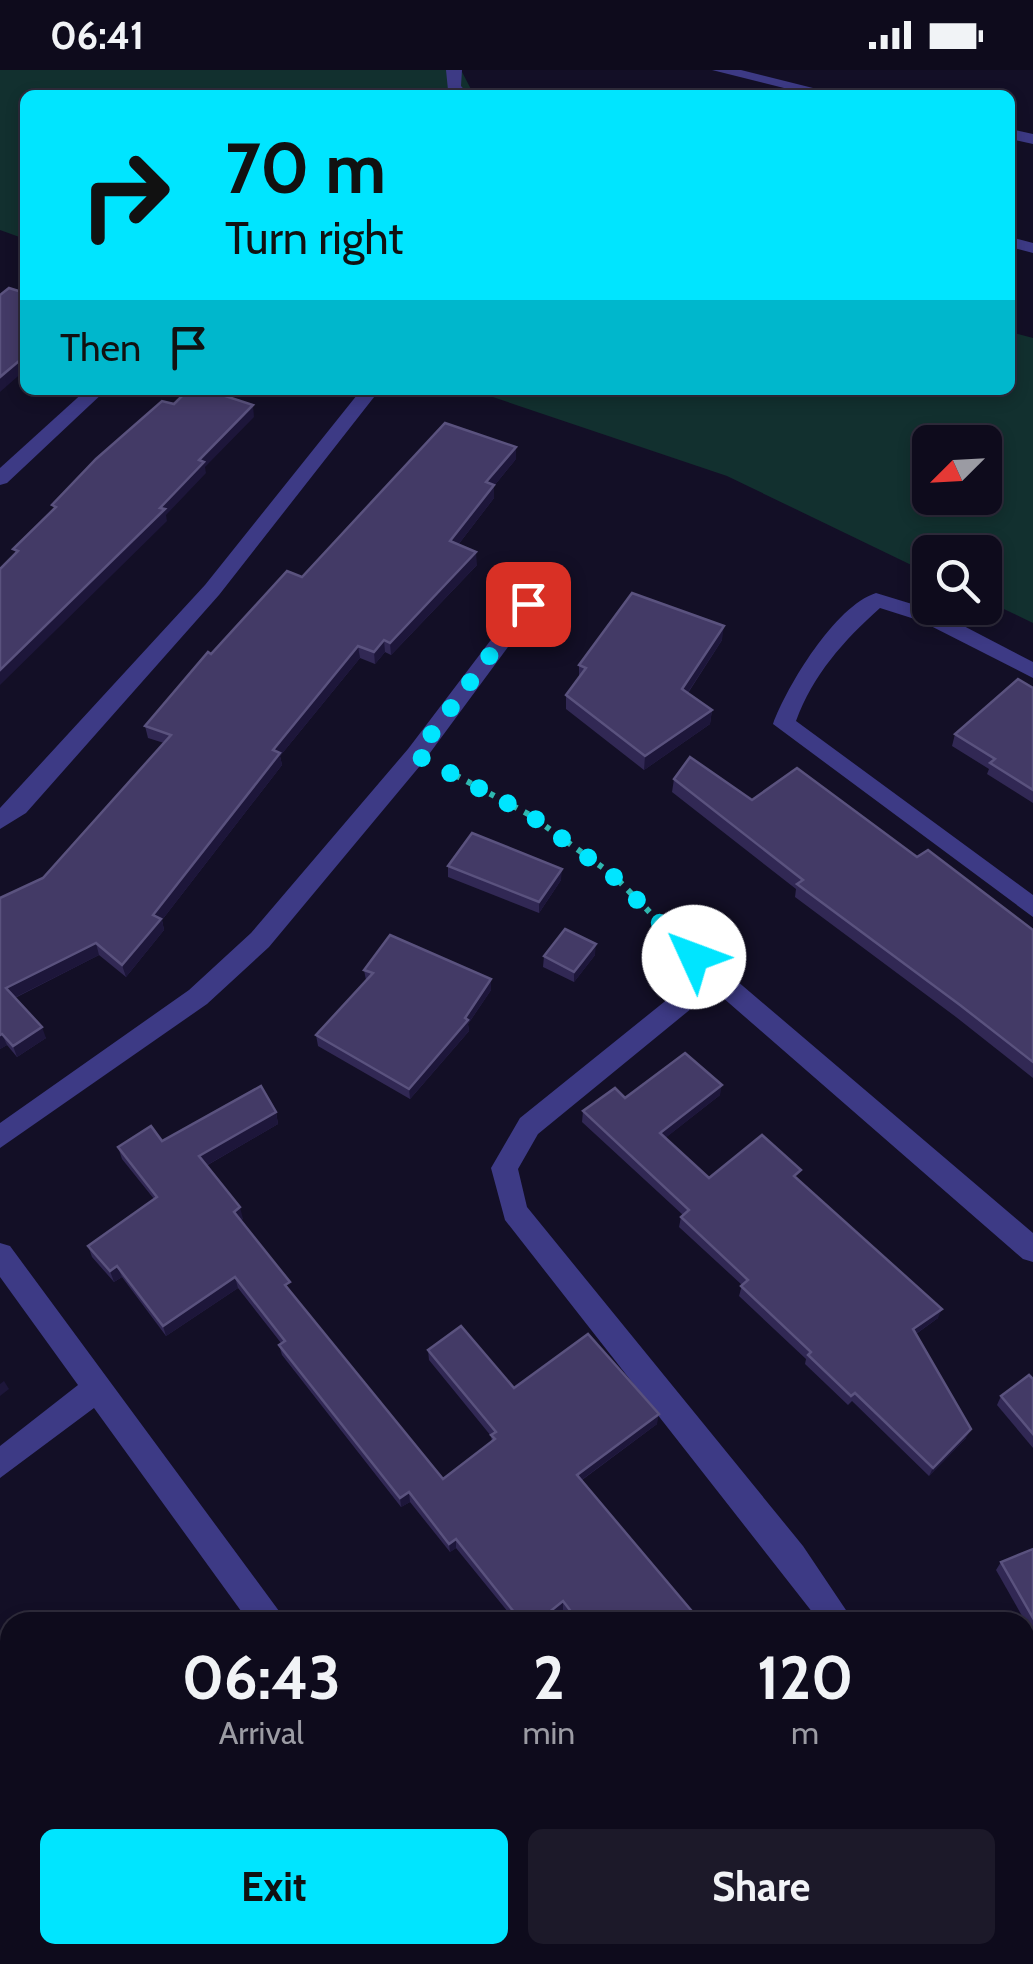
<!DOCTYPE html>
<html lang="en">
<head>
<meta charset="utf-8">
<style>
  body { margin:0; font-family:Cabin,sans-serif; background:#1c1929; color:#f1f3f6; height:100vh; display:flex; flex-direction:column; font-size:38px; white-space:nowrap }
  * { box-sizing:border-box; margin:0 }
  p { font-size:32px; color:#9b9ba3 }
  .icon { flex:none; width:55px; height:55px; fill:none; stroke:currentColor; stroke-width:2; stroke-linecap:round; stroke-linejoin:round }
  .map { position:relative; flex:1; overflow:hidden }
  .side { position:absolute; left:0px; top:1542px; width:1035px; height:352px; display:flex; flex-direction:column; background:#0e0b1c; border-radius:30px 30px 0 0; box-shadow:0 5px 15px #0003,0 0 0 2px #2e2b3b }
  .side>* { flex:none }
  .top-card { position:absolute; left:20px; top:20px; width:995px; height:305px; border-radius:15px; box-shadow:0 5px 15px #0003,0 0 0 2px #2e2b3b; background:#00e5ff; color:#111; overflow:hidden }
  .needle { width:65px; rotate:246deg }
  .fabs { position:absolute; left:912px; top:355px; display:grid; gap:20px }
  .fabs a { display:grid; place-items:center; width:90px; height:90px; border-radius:15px; background:#0e0b1c; box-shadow:0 5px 15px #0003,0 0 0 2px #2e2b3b; font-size:50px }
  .pin { position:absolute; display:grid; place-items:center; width:85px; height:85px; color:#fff; margin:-42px; border-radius:20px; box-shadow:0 5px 15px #0006 }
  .me { position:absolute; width:110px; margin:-55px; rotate:313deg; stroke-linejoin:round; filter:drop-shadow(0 0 8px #0008) }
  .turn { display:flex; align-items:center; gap:35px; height:210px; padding:0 40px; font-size:45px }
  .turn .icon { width:130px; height:130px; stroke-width:2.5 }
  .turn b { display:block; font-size:70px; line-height:85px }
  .then { display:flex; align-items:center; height:95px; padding:0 40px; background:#0003; gap:20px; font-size:38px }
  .eta { display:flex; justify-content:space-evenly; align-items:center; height:170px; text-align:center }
  .eta b { font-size:60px; font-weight:800; line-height:70px }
  .button { display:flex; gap:20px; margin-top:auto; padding:20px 40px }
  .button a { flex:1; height:115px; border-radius:15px; background:#00e5ff; color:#111; font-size:40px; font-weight:800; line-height:115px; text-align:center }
  .button a+a { background:#1c1929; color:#f1f3f6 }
  .status { display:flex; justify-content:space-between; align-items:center; height:70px; padding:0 50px; background:#0e0b1c; direction:ltr }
  .status svg { height:28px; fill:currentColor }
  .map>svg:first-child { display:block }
  .green { fill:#12302f; fill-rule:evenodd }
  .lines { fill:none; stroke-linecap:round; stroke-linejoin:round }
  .path { stroke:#2fb8b0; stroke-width:6; stroke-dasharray:5 8; stroke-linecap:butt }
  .street { fill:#3d3a85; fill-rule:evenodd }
  .wall { fill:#312854 }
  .shaded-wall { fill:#1d163a }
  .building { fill:#433a66; stroke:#5a527e; stroke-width:2.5 }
  .route { stroke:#00e5ff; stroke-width:18; stroke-dasharray:0 32.4 }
</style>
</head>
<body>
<div class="status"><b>06:41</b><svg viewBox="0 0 49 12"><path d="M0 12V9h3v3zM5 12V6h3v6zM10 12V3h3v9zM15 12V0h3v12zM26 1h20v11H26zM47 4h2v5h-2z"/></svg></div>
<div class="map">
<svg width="1033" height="1894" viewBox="0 0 1033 1894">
  <rect width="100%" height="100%" fill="#130f26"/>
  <g class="green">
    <polygon points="0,0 461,0 474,25 25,25 25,169 0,160"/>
    <path d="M 1010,262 L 1033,268 L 1033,553 L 985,530 L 985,482 L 930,482 L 930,504 L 727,406 L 472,320 L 1010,320 ZM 930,372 L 985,372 L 985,428 L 930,428 Z"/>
  </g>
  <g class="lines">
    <polyline class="path" points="444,699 530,745 613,805 692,885"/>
    <g class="street">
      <polygon points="446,0 462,0 461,16 469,25 452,25 448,20"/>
      <polygon points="712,0 741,0 841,25 812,25"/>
      <polygon points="1010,59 1033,64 1033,74 1010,69"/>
      <polygon points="1010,167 1033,173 1033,183 1010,177"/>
      <polygon points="86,320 106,320 7,413 0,415 0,398"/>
      <polygon points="361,320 378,322 219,525 26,743 0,759 0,738 205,515"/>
      <path d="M 876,523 L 935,541 L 1033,592 L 1033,608 L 921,551 L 880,538 C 843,571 813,605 796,651 L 1033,825 L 1033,847 L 773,654 C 787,616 835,536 876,523 Z"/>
      <polygon points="529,527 539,534 536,539 424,691 269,877 207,934 0,1078 0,1053 189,920 251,863 408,679 522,529"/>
      <polygon points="714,896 723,899 1033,1163 1033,1192 1023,1189 714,920 538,1064 518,1099 527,1137 803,1476 854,1552 820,1552 505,1150 491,1098 520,1048 705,899"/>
      <polygon points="0,1173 10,1176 279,1541 283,1552 249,1552 94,1338 0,1408 0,1376 78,1315 0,1207"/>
      <polygon points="1025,1870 1033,1877 1033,1894 1005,1894 1002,1885 1025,1885"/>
      <polygon points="97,1885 136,1885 133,1894 94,1894"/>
      <polygon points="437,1885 472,1885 475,1894 440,1894"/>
    </g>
  </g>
  <g class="wall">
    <polygon points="516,389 494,416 494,428 458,475 477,495 391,585 385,582 375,594 360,588 280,686 282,695 162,850 164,860 126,907 99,885 15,928 46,968 17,987 7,975 0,979 0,828 43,808 164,673 148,668 145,656 211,584 302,507"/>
    <polygon points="722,570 688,623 712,640 710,654 644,700 566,639 566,625 579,608 579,595"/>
    <polygon points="1033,618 1033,733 987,704 989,699 952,676 955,664"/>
    <polygon points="674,709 752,730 917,787 1033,860 1033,1008 956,947 795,827 796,819 672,722"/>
    <polygon points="448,796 561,810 539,843 448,807"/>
    <polygon points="595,885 574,912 543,897 544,886"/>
    <polygon points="364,900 491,920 468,954 469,961 410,1029 318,976 316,965 366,910"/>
    <polygon points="720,1025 665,1068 709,1108 799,1110 938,1248 916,1264 966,1368 929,1406 852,1331 848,1335 805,1294 806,1289 739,1226 742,1215 679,1157 681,1147 683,1145 582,1052 583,1041"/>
    <polygon points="276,1042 278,1054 206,1096 243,1149 240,1150 292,1223 291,1223 443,1409 492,1372 491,1366 429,1290 428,1280 514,1318 657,1354 582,1410 701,1552 572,1552 563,1540 547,1552 516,1552 456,1478 450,1482 410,1432 401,1437 282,1285 279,1275 281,1273 238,1218 166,1266 122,1207 114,1212 92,1187 88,1176 154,1129 122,1089 118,1077 162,1071"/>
    <polygon points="1033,1309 1033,1378 997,1335 1001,1326"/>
    <polygon points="1033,1479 1033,1558 1030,1560 996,1500 1001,1492"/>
    <polygon points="935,1885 987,1885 992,1894 940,1894"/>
  </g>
  <g class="shaded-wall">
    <polygon points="25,286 25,300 0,322 0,307"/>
    <polygon points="253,335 254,347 205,397 206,403 166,445 167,451 0,615 0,600 160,438 199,390"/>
    <polygon points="516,377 516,389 494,416 494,428 451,484 450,471 486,412"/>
    <polygon points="476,482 477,495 391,585 390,573"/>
    <polygon points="724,556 722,570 681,633 682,619"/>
    <polygon points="384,570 385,582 375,594 374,582"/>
    <polygon points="358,576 360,588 280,686 282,695 162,850 164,860 126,907 122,895 153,845 273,680"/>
    <polygon points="712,640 710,654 644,700 645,686"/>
    <polygon points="562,799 561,810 539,843 539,832"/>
    <polygon points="96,873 99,885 10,930 6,918"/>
    <polygon points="596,874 595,885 574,912 574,902"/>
    <polygon points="491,909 491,920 468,954 469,961 410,1029 409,1019 465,948"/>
    <polygon points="42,957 46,968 17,987 13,976"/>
    <polygon points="2,964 7,975 0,979 0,965"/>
    <polygon points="722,1015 720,1025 659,1073 660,1063"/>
    <polygon points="276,1042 278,1054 202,1098 199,1086"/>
    <polygon points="240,1137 243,1149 236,1153 234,1142"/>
    <polygon points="117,1196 122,1207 114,1212 110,1201"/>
    <polygon points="235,1207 238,1218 166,1266 163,1256"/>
    <polygon points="942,1239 938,1248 910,1268 913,1259"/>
    <polygon points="4,1311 9,1319 0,1326 0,1314"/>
    <polygon points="659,1344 657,1354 576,1414 577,1405"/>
    <polygon points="971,1359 966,1368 929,1406 933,1398"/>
    <polygon points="409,1422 410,1432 401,1437 400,1428"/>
    <polygon points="456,1469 456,1478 450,1482 449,1474"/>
    <polygon points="563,1531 563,1540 547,1552 537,1552"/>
  </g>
  <g class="building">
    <polygon points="9,218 25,223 25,286 0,307 0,225"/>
    <polygon points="188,320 207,320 253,335 199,390 204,392 160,438 165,439 0,600 0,499 18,481 13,479 56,437 52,435 96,389 162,331 174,334"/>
    <polygon points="445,353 516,377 486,412 494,415 450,471 476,482 390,573 384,570 374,582 358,576 273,680 280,683 153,845 161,849 122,895 96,873 6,918 42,957 13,976 2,964 0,965 0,828 43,808 171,665 145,656 208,582 211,584 287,501 302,507"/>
    <polygon points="632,523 724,556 682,619 712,640 645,686 566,625 586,598 579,595"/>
    <polygon points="1018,609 1033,618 1033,720 990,693 995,689 955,664"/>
    <polygon points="690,687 752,730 797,698 917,787 928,780 1033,860 1033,992 960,935 797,814 803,810 674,709"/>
    <polygon points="472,763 562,799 539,832 448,796"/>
    <polygon points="565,859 596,874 574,902 544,886"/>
    <polygon points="390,865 491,909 465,948 468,950 409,1019 316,965 373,903 364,900"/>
    <polygon points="685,983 722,1015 660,1063 709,1108 762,1065 801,1100 794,1106 942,1239 913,1259 971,1359 933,1398 855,1323 851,1326 808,1285 811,1282 741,1216 748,1210 681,1147 689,1140 583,1041 615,1018 625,1028"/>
    <polygon points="261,1016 276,1042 199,1086 240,1137 234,1142 290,1212 285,1215 443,1409 495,1369 491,1365 496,1362 428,1280 461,1256 514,1318 588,1264 659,1344 577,1405 701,1552 579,1552 563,1531 537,1552 522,1552 456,1469 449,1474 409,1422 400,1428 279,1275 285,1271 235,1207 163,1256 117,1196 110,1201 88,1176 157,1127 118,1077 151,1056 162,1071"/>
    <polygon points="1029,1305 1033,1309 1033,1364 1001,1326"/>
    <polygon points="1033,1479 1033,1548 1001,1492"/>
    <polygon points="830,1885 861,1885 865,1894 811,1894"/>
    <polygon points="947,1885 987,1885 992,1894 952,1894"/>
  </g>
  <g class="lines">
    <polyline class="route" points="528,534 416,685 530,745 612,805 694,887"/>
  </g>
</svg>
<div class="fabs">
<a><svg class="needle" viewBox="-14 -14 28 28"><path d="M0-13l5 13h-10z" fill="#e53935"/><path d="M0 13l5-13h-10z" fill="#9b9ba3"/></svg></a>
<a><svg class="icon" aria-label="search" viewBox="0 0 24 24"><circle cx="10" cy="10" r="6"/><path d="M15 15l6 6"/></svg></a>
</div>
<div class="pin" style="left:528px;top:534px;background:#d93025"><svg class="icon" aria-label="arrive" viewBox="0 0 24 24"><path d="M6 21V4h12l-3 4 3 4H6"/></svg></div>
<svg class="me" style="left:694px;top:887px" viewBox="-20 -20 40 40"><circle r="19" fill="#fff"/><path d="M0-13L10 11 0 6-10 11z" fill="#00e5ff"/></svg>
<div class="top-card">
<div class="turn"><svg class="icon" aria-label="right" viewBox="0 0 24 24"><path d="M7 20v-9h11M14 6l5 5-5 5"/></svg><div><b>70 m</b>Turn right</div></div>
<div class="then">Then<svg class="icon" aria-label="arrive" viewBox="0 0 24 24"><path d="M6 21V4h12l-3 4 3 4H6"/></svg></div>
</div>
<section class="side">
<div class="eta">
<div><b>06:43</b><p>Arrival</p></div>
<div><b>2</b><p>min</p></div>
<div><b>120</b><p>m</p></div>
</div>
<div class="button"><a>Exit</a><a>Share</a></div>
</section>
</div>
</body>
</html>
